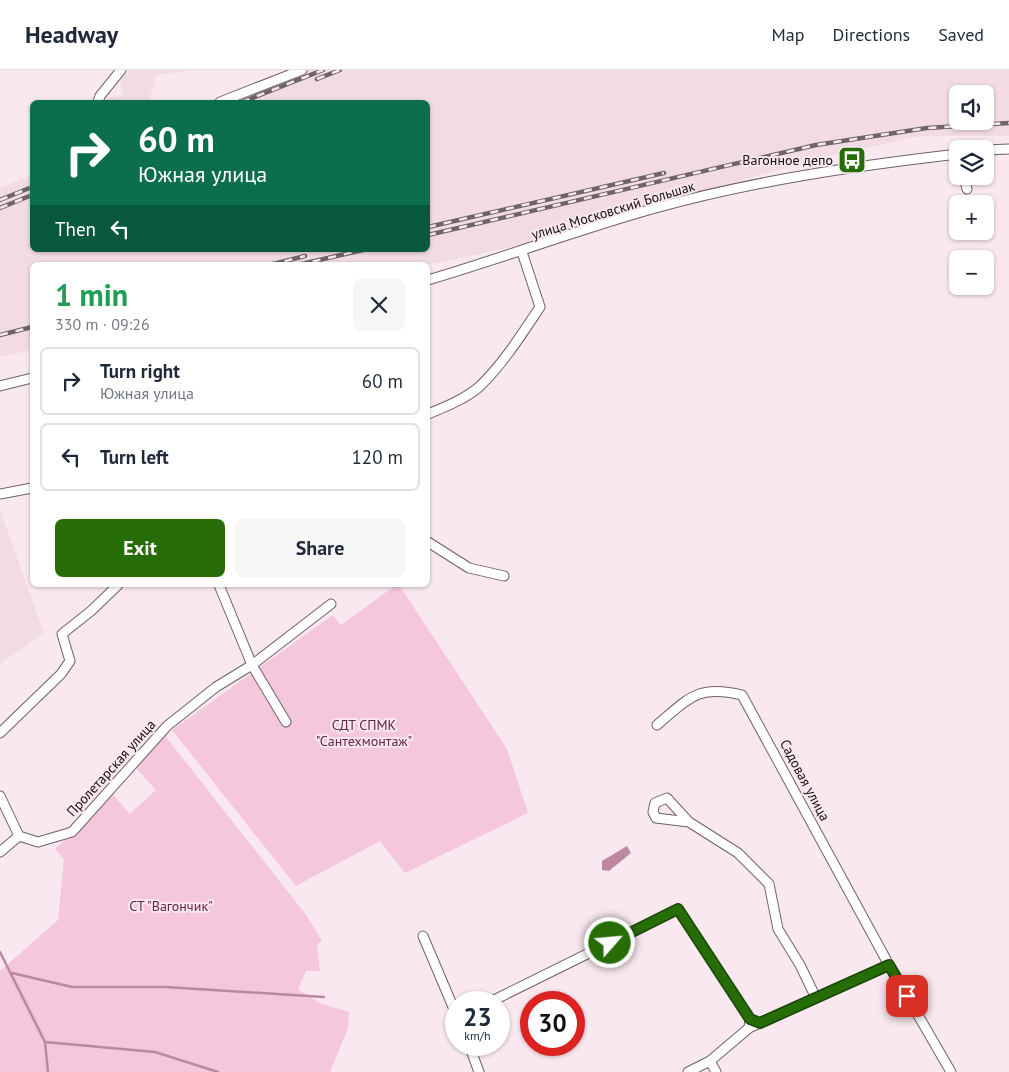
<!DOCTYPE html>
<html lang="en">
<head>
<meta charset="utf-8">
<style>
  body { margin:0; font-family:"PT Sans",sans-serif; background:#f6f6f7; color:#1f2937; height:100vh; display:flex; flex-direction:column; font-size:19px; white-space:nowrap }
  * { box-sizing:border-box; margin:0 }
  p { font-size:16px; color:#747a83 }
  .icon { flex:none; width:28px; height:28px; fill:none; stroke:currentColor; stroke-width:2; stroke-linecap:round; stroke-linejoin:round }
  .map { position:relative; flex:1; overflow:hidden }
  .sheet { position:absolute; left:30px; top:192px; width:400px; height:325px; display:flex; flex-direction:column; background:#fff; border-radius:8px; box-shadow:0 1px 4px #0004 }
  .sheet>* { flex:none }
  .hud { position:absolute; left:30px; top:30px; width:400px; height:152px; border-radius:8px; box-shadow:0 1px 4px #0004; background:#0b6e4f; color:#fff; overflow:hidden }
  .tools { position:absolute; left:949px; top:15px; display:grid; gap:10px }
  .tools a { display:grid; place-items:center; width:45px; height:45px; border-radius:8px; background:#fff; box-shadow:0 1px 4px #0004; font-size:25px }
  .speed { position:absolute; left:445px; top:921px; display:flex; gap:10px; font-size:25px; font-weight:700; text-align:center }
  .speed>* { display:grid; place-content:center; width:65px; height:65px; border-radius:50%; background:#fff; box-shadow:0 1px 4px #0004; line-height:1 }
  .speed small { font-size:12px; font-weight:400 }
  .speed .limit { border:8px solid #d22; background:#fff; color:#111 }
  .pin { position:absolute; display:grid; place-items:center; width:42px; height:42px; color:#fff; margin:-21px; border-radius:10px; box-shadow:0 2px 8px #0006 }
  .me { position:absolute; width:55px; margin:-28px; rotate:63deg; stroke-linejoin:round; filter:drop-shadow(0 0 4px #0008) }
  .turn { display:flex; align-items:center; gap:18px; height:105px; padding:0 25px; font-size:22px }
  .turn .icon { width:65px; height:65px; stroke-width:2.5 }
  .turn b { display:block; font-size:35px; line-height:42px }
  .then { display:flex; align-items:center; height:48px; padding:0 25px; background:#0003; gap:10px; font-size:19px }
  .round { display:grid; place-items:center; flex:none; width:52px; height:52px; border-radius:8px; background:#f6f6f7 }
  .overview { display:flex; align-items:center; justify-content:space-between; height:85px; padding:0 25px }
  h1 { font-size:30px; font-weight:700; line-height:38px; color:#1e9e55 }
  .cta { display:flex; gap:10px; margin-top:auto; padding:10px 25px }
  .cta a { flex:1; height:58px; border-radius:8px; background:#266d08; color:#fff; font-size:20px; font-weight:700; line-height:58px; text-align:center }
  .cta a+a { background:#f6f6f7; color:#1f2937 }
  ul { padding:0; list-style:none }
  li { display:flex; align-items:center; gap:15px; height:68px; margin:0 10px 8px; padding:0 15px; border:2px solid #e0e1e3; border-radius:8px }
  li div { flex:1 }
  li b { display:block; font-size:19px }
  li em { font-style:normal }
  header { display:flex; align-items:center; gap:30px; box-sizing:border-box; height:70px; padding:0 25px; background:#fff; border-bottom:1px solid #e0e1e3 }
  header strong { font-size:24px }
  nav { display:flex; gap:28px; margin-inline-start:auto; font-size:18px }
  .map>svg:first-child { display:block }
  .built { fill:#f3dbe6; fill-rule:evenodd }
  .green { fill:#f4c7dc }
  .water { fill:#bd87a1 }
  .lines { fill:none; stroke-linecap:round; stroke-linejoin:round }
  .stream { stroke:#bd87a1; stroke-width:2.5 }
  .minor-casing { stroke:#706168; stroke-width:11 }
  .minor { stroke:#fff; stroke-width:9 }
  .rail-casing { stroke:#6f6569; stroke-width:4.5 }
  .rail { stroke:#f9e8ef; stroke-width:2.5; stroke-dasharray:8; stroke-linecap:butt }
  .route-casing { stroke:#194705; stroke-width:12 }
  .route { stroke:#266d08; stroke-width:9 }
  .labels { text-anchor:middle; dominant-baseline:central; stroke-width:4; stroke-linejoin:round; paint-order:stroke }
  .poi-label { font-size:14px; fill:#150f12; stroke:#f9e8ef; text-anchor:end }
  .street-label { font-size:14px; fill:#150f12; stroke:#f9e8ef }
  .park-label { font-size:14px; fill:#652448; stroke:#f9e8ef }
</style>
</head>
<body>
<header>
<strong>Headway</strong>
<nav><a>Map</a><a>Directions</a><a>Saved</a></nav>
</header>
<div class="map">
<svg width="1009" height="1002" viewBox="0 0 1009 1002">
  <rect width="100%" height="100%" fill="#f9e8ef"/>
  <g class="built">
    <polygon points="130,0 190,0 156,5 149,32 104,32 104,29 123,25 120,11"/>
    <path d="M 293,0 L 1009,0 L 1009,66 L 922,66 L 823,87 L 507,178 L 427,195 L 32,195 L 32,280 L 0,287 L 0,118 L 32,105 L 32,180 L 428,180 L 428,32 L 212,32 ZM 958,24 L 985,24 L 985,51 L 958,51 Z"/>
    <polygon points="0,440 44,563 0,594"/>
  </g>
  <g class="green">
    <polygon points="396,515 399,515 507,679 528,743 405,803 380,771 296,816 172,660 333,545 341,555"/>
    <polygon points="162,662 307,846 322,871 317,874 320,901 306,901 298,919 319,933 349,942 348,958 330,1002 0,1002 0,901 58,850 64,789 55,779 113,725 130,744 156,720 134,696"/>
  </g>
  <polygon class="water" points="627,776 631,783 609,801 602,800 602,791"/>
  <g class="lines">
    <g class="stream">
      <polyline points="0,882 45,972 48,1002"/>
      <polyline points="12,903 72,917 166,917 324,927"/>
      <polyline points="45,972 155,982 218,1002"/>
    </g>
    <defs>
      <g id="minor">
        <polyline points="98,32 100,26 121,0"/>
        <polyline points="220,32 302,0"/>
        <polyline points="985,80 1009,79"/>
        <polyline points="964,106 967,119"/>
        <path d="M 428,210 C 503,188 577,160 652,139 C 752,111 854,96 958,84"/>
        <polyline points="0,316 32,308"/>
        <path d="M 428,344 C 445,337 465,329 479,317 C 503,294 522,264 540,237 L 522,182"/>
        <polyline points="0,424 32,418"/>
        <polyline points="428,472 469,498 504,506"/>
        <polyline points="219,515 252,595 286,652"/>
        <path d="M 657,655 C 689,628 698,614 742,625 L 889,895 L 951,1002"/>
        <polyline points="0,663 61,604 70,591 62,564 91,541 118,515"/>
        <polyline points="0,726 19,766 38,772 72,762 167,656 216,617 252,595 331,534"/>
        <polyline points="689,752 656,748 653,742 655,733 667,728 689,752 738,783 769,814 778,859 800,895 816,928"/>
        <polyline points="0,782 19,766"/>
        <polyline points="423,866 456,944"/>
        <polyline points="490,932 678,839 750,949 749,958"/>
        <polyline points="469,975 479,1002"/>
        <polyline points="710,991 716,1002"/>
        <polyline points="688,1002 710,991 749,958 889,895"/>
      </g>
    </defs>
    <use href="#minor" class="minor-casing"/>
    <use href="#minor" class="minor"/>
    <defs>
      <g id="rail">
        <polyline points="317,9 340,0"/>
        <polyline points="242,32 323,0"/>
        <polyline points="0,130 32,117"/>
        <polyline points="0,138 32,125"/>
        <polyline points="428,157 664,103"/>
        <polyline points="428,165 816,75 927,58 1009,53"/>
        <polyline points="269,195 305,186"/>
        <polyline points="297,195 363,180"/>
        <polyline points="0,265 32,257"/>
      </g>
    </defs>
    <use href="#rail" class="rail-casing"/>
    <use href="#rail" class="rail"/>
  </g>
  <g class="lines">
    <defs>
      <polyline id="route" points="610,873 678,839 750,949 760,953 889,895 907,926"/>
    </defs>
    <use href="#route" class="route-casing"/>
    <use href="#route" class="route"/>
  </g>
  <defs>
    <symbol id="bus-square" viewBox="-11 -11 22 22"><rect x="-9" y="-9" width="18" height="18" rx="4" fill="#266d08" stroke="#f9e8ef"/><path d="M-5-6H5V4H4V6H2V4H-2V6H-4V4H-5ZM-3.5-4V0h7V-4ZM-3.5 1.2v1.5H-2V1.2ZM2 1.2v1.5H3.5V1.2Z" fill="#fff"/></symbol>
  </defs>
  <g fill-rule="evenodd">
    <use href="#bus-square" x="836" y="74" width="32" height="32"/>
  </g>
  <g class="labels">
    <g class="poi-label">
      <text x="833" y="90">Вагонное депо</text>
    </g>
    <g class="street-label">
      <text transform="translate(613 140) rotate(-17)">улица Московский Большак</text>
      <text transform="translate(111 698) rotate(-48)">Пролетарская улица</text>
      <text transform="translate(805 710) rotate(62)">Садовая улица</text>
    </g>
    <g class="park-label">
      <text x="364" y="655">СДТ СПМК<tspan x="364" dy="16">"Сантехмонтаж"</tspan></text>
      <text x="171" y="836">СТ "Вагончик"</text>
    </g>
  </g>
</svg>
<div class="tools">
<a><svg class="icon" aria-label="sound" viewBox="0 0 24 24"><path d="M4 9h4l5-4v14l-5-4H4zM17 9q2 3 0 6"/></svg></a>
<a><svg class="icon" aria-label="layers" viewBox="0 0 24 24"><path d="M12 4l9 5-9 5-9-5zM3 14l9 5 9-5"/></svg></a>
<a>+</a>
<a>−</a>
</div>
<div class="speed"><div>23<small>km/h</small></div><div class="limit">30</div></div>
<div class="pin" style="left:907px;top:926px;background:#d93025"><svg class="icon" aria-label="arrive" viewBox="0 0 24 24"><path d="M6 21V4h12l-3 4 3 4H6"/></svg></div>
<svg class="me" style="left:610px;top:873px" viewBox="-20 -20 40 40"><circle r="17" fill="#266d08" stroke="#fff" stroke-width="3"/><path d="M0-11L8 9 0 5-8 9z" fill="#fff"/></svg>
<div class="hud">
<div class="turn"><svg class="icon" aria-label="right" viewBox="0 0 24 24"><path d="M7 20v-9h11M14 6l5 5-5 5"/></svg><div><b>60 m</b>Южная улица</div></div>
<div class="then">Then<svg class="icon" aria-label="left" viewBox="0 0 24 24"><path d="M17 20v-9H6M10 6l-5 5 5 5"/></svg></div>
</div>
<section class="sheet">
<div class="overview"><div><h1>1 min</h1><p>330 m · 09:26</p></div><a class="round"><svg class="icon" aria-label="close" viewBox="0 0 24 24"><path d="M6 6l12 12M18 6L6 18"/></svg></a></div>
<ul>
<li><svg class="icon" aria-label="right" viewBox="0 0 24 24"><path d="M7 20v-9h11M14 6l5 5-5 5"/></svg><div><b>Turn right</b><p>Южная улица</p></div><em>60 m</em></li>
<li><svg class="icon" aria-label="left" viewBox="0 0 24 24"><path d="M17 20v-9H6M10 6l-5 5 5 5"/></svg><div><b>Turn left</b></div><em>120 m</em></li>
</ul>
<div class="cta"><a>Exit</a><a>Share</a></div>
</section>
</div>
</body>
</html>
